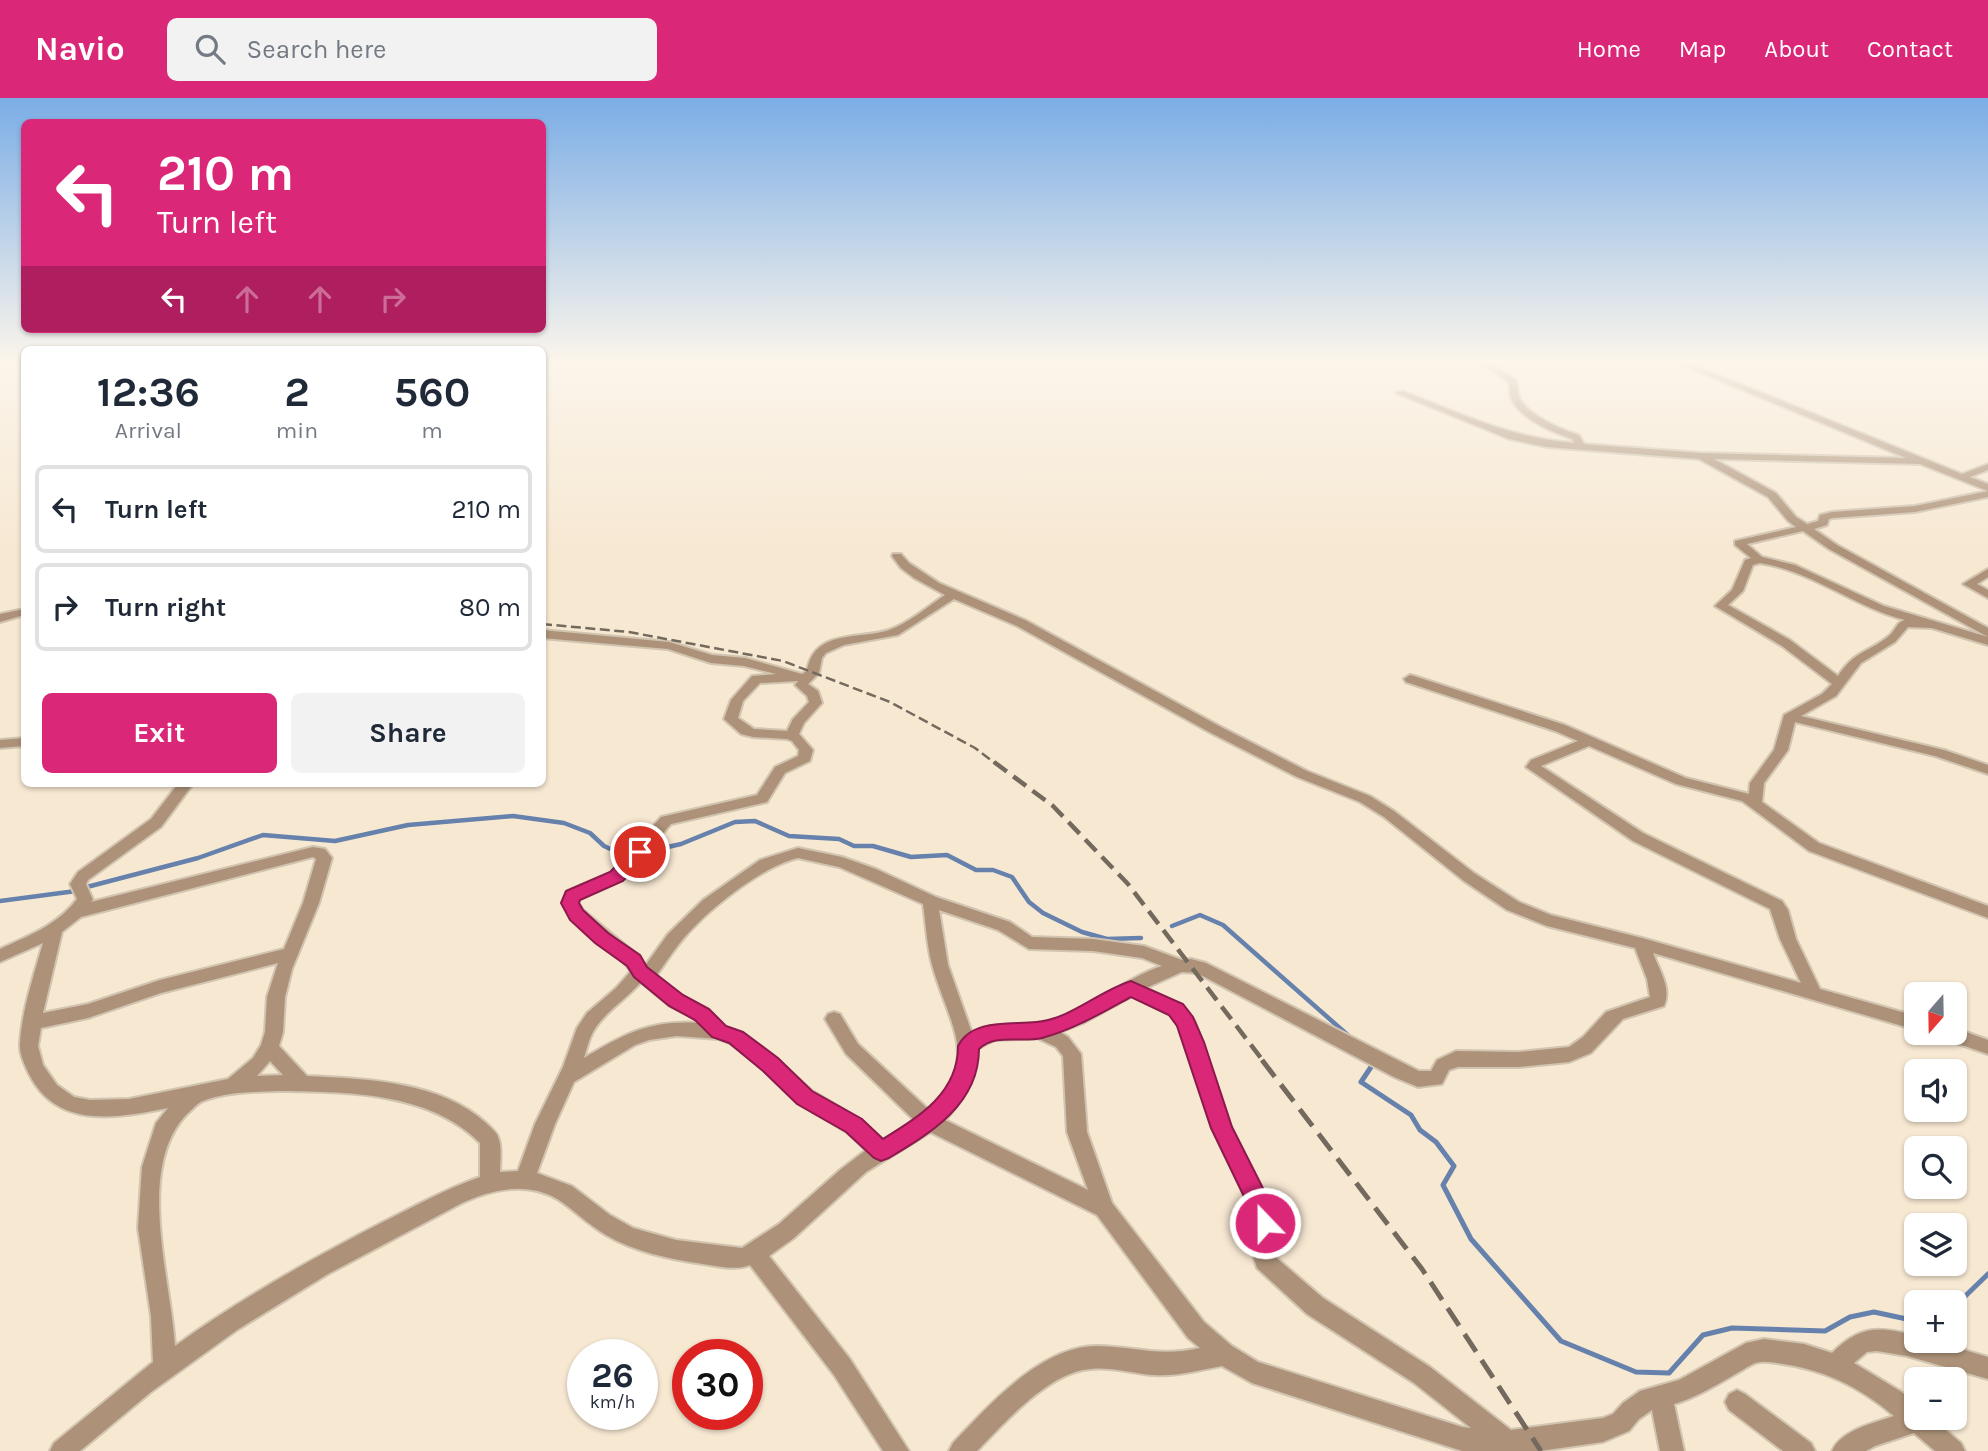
<!DOCTYPE html>
<html lang="en">
<head>
<meta charset="utf-8">
<style>
  body { margin:0; font-family:Karla,sans-serif; background:#f2f2f3; color:#1f2937; height:100vh; display:flex; flex-direction:column; font-size:26px; white-space:nowrap }
  * { box-sizing:border-box; margin:0 }
  p { font-size:23px; color:#747a83 }
  .icon { flex:none; width:38px; height:38px; fill:none; stroke:currentColor; stroke-width:2; stroke-linecap:round; stroke-linejoin:round }
  .map { position:relative; flex:1; overflow:hidden }
  .details { position:absolute; left:21px; top:248px; width:525px; height:441px; display:flex; flex-direction:column; background:#fff; border-radius:10px; box-shadow:0 2px 5px #0004 }
  .details>* { flex:none }
  .guide { position:absolute; left:21px; top:21px; width:525px; height:214px; border-radius:10px; box-shadow:0 2px 5px #0004; background:#db2777; color:#fff; overflow:hidden }
  .needle { width:46px; rotate:200deg }
  .tools { position:absolute; left:1904px; top:884px; display:grid; gap:14px }
  .tools a { display:grid; place-items:center; width:63px; height:63px; border-radius:10px; background:#fff; box-shadow:0 2px 5px #0004; font-size:35px }
  .speed { position:absolute; left:567px; top:1241px; display:flex; gap:14px; font-size:35px; font-weight:700; text-align:center }
  .speed>* { display:grid; place-content:center; width:91px; height:91px; border-radius:50%; background:#fff; box-shadow:0 2px 5px #0004; line-height:1 }
  .speed small { font-size:18px; font-weight:400 }
  .speed .limit { border:10px solid #d22; background:#fff; color:#111 }
  .pin { position:absolute; display:grid; place-items:center; width:60px; height:60px; color:#fff; margin:-30px; border:4px solid #fff; border-radius:50%; box-shadow:0 2px 7px #0007 }
  .me { position:absolute; width:77px; margin:-38px; rotate:338deg; stroke-linejoin:round; filter:drop-shadow(0 0 5px #0008) }
  .turn { display:flex; align-items:center; gap:24px; height:147px; padding:0 21px; font-size:32px }
  .turn .icon { width:91px; height:91px; stroke-width:2.5 }
  .turn b { display:block; font-size:49px; line-height:60px }
  .lanes { display:flex; align-items:center; height:66px; padding:0 21px; background:#0003; justify-content:center; gap:35px; direction:ltr }
  .lanes .off { opacity:.35 }
  .eta { display:flex; justify-content:space-evenly; align-items:center; height:119px; text-align:center }
  .eta b { font-size:42px; font-weight:700; line-height:49px }
  .button { display:flex; gap:14px; margin-top:auto; padding:14px 21px }
  .button a { flex:1; height:80px; border-radius:10px; background:#db2777; color:#fff; font-size:28px; font-weight:700; line-height:80px; text-align:center }
  .button a+a { background:#f2f2f3; color:#1f2937 }
  ul { padding:0; list-style:none }
  li { display:flex; align-items:center; gap:21px; height:88px; margin:0 14px 10px; padding:0 7px; border:4px solid #e0e1e3; border-radius:10px }
  li div { flex:1 }
  li b { display:block; font-size:26px }
  li em { font-style:normal }
  header { display:flex; align-items:center; gap:42px; box-sizing:border-box; height:98px; padding:0 35px; background:#db2777; color:#fff }
  header strong { font-size:33px }
  nav { display:flex; gap:38px; margin-inline-start:auto; font-size:24px }
  .search { width:490px; height:63px; background:#f2f2f3; display:flex; align-items:center; gap:18px; box-sizing:border-box; padding:0 24px; border-radius:10px; color:#747a83; font-size:26px }
  .map>svg:first-child { display:block }
  .lines { fill:none; stroke-linecap:round; stroke-linejoin:round }
  .stream-far1 { stroke:#6581ac; stroke-width:4.5 }
  .stream { stroke:#6581ac; stroke-width:5 }
  .minor-casing { stroke:#d1c4b0; stroke-width:4 }
  .minor { fill:#ad9279; fill-rule:evenodd }
  .rail-far2 { stroke:#736a5d; stroke-width:2.5; stroke-dasharray:10 4.5; stroke-linecap:butt }
  .rail-far1 { stroke:#736a5d; stroke-width:4.5; stroke-dasharray:16 8; stroke-linecap:butt }
  .rail { stroke:#736a5d; stroke-width:5; stroke-dasharray:21 10; stroke-linecap:butt }
  .route { fill:#db2777; stroke:#8e194d; stroke-width:2 }
</style>
</head>
<body>
<header>
<strong>Navio</strong>
<div class="search"><svg class="icon" aria-label="search" viewBox="0 0 24 24"><circle cx="10" cy="10" r="6"/><path d="M15 15l6 6"/></svg>Search here</div>
<nav><a>Home</a><a>Map</a><a>About</a><a>Contact</a></nav>
</header>
<div class="map">
<svg width="1988" height="1353" viewBox="0 0 1988 1353">
  <rect width="100%" height="100%" fill="#f7e8d2"/>
  <g class="lines">
    <g class="stream-far1">
      <polyline points="650,753 681,746 735,724 755,723 789,738 839,741 854,748 873,748 911,759 947,757 976,772 993,772 1012,779 1029,804 1043,815 1082,834 1107,841 1141,840"/>
      <polyline points="83,790 198,760 263,737 335,743 408,727 513,718 564,725 590,735 604,748 617,754 632,754"/>
      <polyline points="0,803 76,793"/>
      <polyline points="1172,828 1200,817 1223,827 1350,939"/>
    </g>
    <g class="stream">
      <polyline points="1373,966 1361,984 1411,1017 1420,1032 1436,1044 1454,1068 1443,1087 1471,1141 1561,1243 1636,1274 1669,1275 1703,1237 1732,1230 1825,1233 1850,1219 1874,1214 1916,1223"/>
      <polyline points="1955,1208 1988,1176"/>
    </g>
    <defs>
      <g id="minor">
        <path d="M 1474,264 C 1492,263 1502,272 1516,282 C 1518,288 1517,293 1519,298 C 1524,316 1563,332 1579,337 L 1584,346 L 1701,355 L 1906,360 L 1675,264 L 1686,264 L 1962,376 L 1988,366 L 1988,372 L 1970,379 L 1988,386 L 1988,393 L 1920,366 L 1714,361 L 1776,395 L 1796,419 L 1807,426 L 1818,423 L 1820,417 L 1832,414 L 1915,408 L 1988,393 L 1988,399 L 1915,414 L 1833,420 L 1829,421 L 1827,427 L 1814,431 L 1837,447 L 1988,530 L 1988,539 L 1829,451 L 1803,433 L 1747,446 L 1762,459 L 1795,467 L 1884,508 L 1988,539 L 1988,547 L 1932,530 L 1908,529 L 1895,544 L 1861,565 L 1836,598 L 1801,618 L 1944,652 L 1988,667 L 1988,676 L 1935,658 L 1795,624 L 1788,652 L 1764,685 L 1762,704 L 1819,745 L 1988,808 L 1988,820 L 1809,753 L 1742,703 L 1676,686 L 1589,648 L 1541,668 L 1643,735 L 1782,803 L 1788,812 L 1796,841 L 1820,891 L 1916,918 L 1916,932 L 1653,855 C 1659,872 1672,890 1664,908 L 1623,921 L 1591,955 L 1569,964 L 1519,969 L 1458,969 L 1449,972 L 1442,986 L 1418,989 L 1394,979 L 1197,875 L 1182,874 L 1146,890 L 1182,907 L 1195,924 L 1231,1029 L 1272,1112 L 1273,1157 L 1323,1200 L 1430,1269 L 1511,1332 L 1603,1320 L 1613,1316 L 1623,1305 L 1640,1293 L 1679,1282 L 1746,1245 L 1764,1241 L 1804,1246 L 1832,1255 C 1860,1227 1880,1228 1916,1238 L 1916,1242 L 1931,1242 L 1988,1259 L 1988,1281 L 1907,1258 L 1877,1253 L 1867,1254 L 1854,1265 L 1900,1293 L 1916,1306 L 1916,1320 L 1932,1320 L 1961,1345 L 1965,1353 L 1935,1353 L 1914,1335 L 1875,1348 L 1866,1353 L 1832,1353 C 1841,1332 1874,1325 1894,1318 C 1859,1288 1823,1271 1777,1265 C 1769,1264 1759,1262 1751,1267 C 1730,1279 1697,1300 1674,1306 L 1684,1353 L 1660,1353 L 1652,1312 L 1639,1321 L 1629,1333 L 1603,1344 L 1540,1353 L 1462,1353 L 1252,1285 L 1222,1268 C 1199,1272 1176,1279 1153,1277 C 1130,1275 1106,1267 1083,1272 C 1044,1280 1004,1325 977,1353 L 949,1353 L 953,1345 C 988,1308 1042,1247 1098,1248 C 1137,1249 1159,1259 1200,1250 L 1188,1240 L 1097,1117 L 930,1034 L 866,1074 L 794,1140 L 769,1158 L 850,1261 L 909,1353 L 883,1353 L 834,1277 L 750,1167 C 736,1173 718,1168 703,1166 C 669,1161 635,1154 606,1137 C 589,1127 575,1113 559,1102 C 528,1083 492,1091 462,1105 L 328,1176 L 237,1232 L 151,1294 L 80,1353 L 50,1353 L 54,1345 L 153,1264 L 151,1218 L 138,1130 L 142,1069 L 156,1025 L 168,1010 C 118,1020 57,1032 29,976 C 25,967 19,956 20,945 C 22,912 34,877 43,845 L 0,864 L 0,851 C 28,838 58,827 77,801 L 70,786 L 78,774 L 151,721 L 178,686 L 193,686 L 161,729 L 88,782 L 86,786 L 93,802 L 91,804 L 313,749 L 325,751 L 332,760 L 319,805 L 292,871 L 285,899 L 283,934 L 279,948 L 307,978 C 367,981 439,983 486,1025 C 491,1030 498,1035 499,1042 C 502,1051 500,1064 500,1074 L 518,1073 L 535,1026 L 563,969 L 577,930 L 587,915 L 616,890 L 631,873 C 611,846 580,836 562,805 L 567,793 L 612,774 L 661,719 L 757,697 L 775,669 L 798,658 L 799,652 L 792,643 L 787,641 L 753,639 L 741,636 L 724,621 L 731,602 L 752,578 L 776,576 L 744,568 L 711,565 L 668,551 L 542,540 L 542,532 L 669,544 L 712,557 L 745,560 L 802,576 L 807,573 C 814,531 858,542 889,532 C 909,525 927,509 945,497 L 914,480 L 901,470 L 892,458 L 893,456 L 901,456 L 909,465 L 939,485 L 1025,522 L 1221,629 L 1307,673 L 1370,698 L 1394,713 L 1474,775 L 1519,804 L 1551,817 L 1642,840 L 1801,885 L 1780,841 L 1770,811 L 1633,743 L 1526,669 L 1531,662 L 1578,643 L 1555,633 L 1406,584 L 1404,581 L 1410,577 L 1414,578 L 1565,627 L 1686,680 L 1749,696 L 1750,685 L 1774,652 L 1784,617 L 1822,596 L 1832,586 L 1782,548 L 1715,508 L 1732,492 L 1745,462 L 1751,460 L 1735,447 L 1735,443 L 1796,429 L 1788,423 L 1768,399 L 1699,361 L 1547,349 L 1509,341 L 1396,295 L 1403,293 C 1461,316 1511,340 1574,345 L 1572,341 C 1552,334 1522,322 1512,302 C 1509,296 1510,291 1509,285 L 1492,272 ZM 1760,465 C 1812,473 1855,509 1905,522 C 1897,524 1896,531 1890,537 C 1869,555 1856,551 1838,578 L 1790,542 L 1728,507 L 1743,493 L 1753,467 ZM 954,501 L 1017,528 L 1211,635 L 1297,679 L 1360,704 L 1384,719 L 1464,783 L 1507,812 L 1547,828 L 1635,850 L 1647,881 L 1650,899 L 1606,914 L 1583,939 L 1569,949 L 1519,954 L 1456,953 L 1437,962 L 1431,973 L 1419,973 L 1206,865 L 1191,861 L 1182,862 L 1144,848 L 1093,841 L 1032,839 L 1010,824 L 936,799 L 876,771 L 842,759 L 798,750 L 760,762 L 703,802 L 668,836 L 645,868 L 635,855 L 583,812 L 578,805 L 580,801 L 622,782 L 671,726 L 767,704 L 785,675 L 810,663 L 813,652 L 799,636 L 804,625 L 822,605 L 818,593 L 808,586 L 819,575 L 822,560 L 826,555 L 844,547 L 898,537 ZM 798,583 L 795,587 L 807,598 L 809,604 L 793,621 L 787,633 L 754,631 L 738,620 L 743,603 L 760,585 ZM 313,759 L 316,761 L 303,805 L 284,851 L 160,882 L 88,906 L 43,915 L 62,834 L 81,819 ZM 798,760 L 839,769 L 923,806 C 926,827 927,850 933,870 C 949,926 982,964 929,1012 L 858,946 L 840,916 L 834,914 L 828,916 L 825,921 L 846,956 L 915,1023 L 883,1042 L 861,1022 L 812,993 L 776,961 L 742,935 L 725,929 L 708,911 L 682,898 L 656,878 C 664,867 671,856 679,846 C 703,815 760,769 798,760 ZM 939,812 L 998,832 L 1029,851 L 1093,853 L 1142,860 L 1162,868 C 1125,880 1094,909 1057,921 C 1029,930 999,922 972,935 L 948,867 ZM 278,865 L 267,899 L 265,934 L 261,947 L 253,960 L 228,981 L 129,1001 L 90,1002 L 74,999 L 57,987 L 43,967 L 38,948 L 41,930 L 88,920 L 161,895 ZM 641,884 L 670,908 L 696,921 L 700,925 C 650,922 626,935 584,960 C 586,953 588,945 591,938 C 600,917 626,902 641,884 ZM 1132,898 L 1170,917 L 1178,927 L 1212,1030 L 1252,1113 L 1251,1151 L 1257,1170 L 1307,1216 L 1414,1285 L 1471,1330 L 1462,1329 L 1258,1264 L 1232,1248 L 1204,1224 L 1112,1105 L 1087,1034 L 1081,956 L 1068,939 L 1060,934 L 1083,925 ZM 677,938 L 719,941 L 730,945 L 764,971 L 798,1005 L 847,1034 L 866,1052 L 840,1072 L 779,1126 L 742,1150 L 676,1142 L 633,1130 L 610,1117 L 572,1088 L 537,1075 L 555,1026 L 574,984 L 635,947 L 649,942 ZM 1037,940 L 1056,949 L 1063,958 L 1067,1034 L 1088,1092 L 945,1022 C 964,1002 977,980 977,951 L 994,942 ZM 270,963 L 283,977 L 257,978 ZM 277,993 C 345,994 429,993 480,1045 L 480,1079 C 446,1091 415,1108 383,1124 C 311,1161 240,1201 175,1248 C 171,1182 135,1069 187,1016 C 192,1012 197,1005 203,1003 C 225,994 253,994 277,993 Z"/>
        <polygon points="1988,471 1988,479 1977,486 1988,492 1988,500 1963,486"/>
        <polygon points="24,511 24,517 0,524 0,516"/>
        <polygon points="24,640 24,648 0,650 0,642"/>
        <polygon points="1955,930 1988,942 1988,956 1938,939 1935,934 1955,934"/>
        <polygon points="1737,1292 1745,1296 1811,1345 1815,1353 1783,1353 1729,1312 1725,1304 1729,1296"/>
      </g>
    </defs>
    <use href="#minor" class="minor-casing"/>
    <use href="#minor" class="minor"/>
    <polyline class="rail-far2" points="542,526 629,534 783,563 890,604 975,650 996,666"/>
    <polyline class="rail-far1" points="994,664 1053,708 1128,786 1264,964"/>
    <polyline class="rail" points="1262,962 1422,1171 1541,1353"/>
  </g>
  <linearGradient id="sky" x2="0" y2="1"><stop stop-color="#7bade6"/><stop offset="0.58" stop-color="#fbf5eb"/><stop offset="1" stop-color="#fbf5eb" stop-opacity="0"/></linearGradient>
  <rect width="1988" height="453" fill="url(#sky)"/>
  <path class="route" d="M 640,748 L 649,754 L 646,758 L 623,783 L 580,802 L 579,805 L 583,812 L 608,835 L 640,857 L 647,869 L 683,897 L 709,911 L 726,928 L 743,934 L 778,960 L 812,993 L 862,1021 L 883,1041 C 920,1018 958,995 958,948 C 972,920 1011,927 1037,924 C 1070,921 1099,893 1131,883 L 1183,906 L 1193,919 L 1204,944 L 1232,1029 L 1274,1112 L 1277,1125 L 1273,1133 L 1265,1136 L 1257,1133 L 1251,1113 L 1211,1030 L 1177,928 L 1169,917 L 1131,899 C 1103,914 1073,932 1042,940 C 1021,945 996,935 979,951 C 979,1006 931,1035 889,1060 L 881,1063 L 874,1060 L 846,1034 L 797,1006 L 763,973 L 729,945 L 712,939 L 695,922 L 669,908 L 634,879 L 627,868 L 595,845 L 570,822 L 561,805 L 566,793 L 610,774 L 634,750 Z"/>
</svg>
<div class="tools">
<a><svg class="needle" viewBox="-14 -14 28 28"><path d="M0-13l5 13h-10z" fill="#e53935"/><path d="M0 13l5-13h-10z" fill="#747a83"/></svg></a>
<a><svg class="icon" aria-label="sound" viewBox="0 0 24 24"><path d="M4 9h4l5-4v14l-5-4H4zM17 9q2 3 0 6"/></svg></a>
<a><svg class="icon" aria-label="search" viewBox="0 0 24 24"><circle cx="10" cy="10" r="6"/><path d="M15 15l6 6"/></svg></a>
<a><svg class="icon" aria-label="layers" viewBox="0 0 24 24"><path d="M12 4l9 5-9 5-9-5zM3 14l9 5 9-5"/></svg></a>
<a>+</a>
<a>−</a>
</div>
<div class="speed"><div>26<small>km/h</small></div><div class="limit">30</div></div>
<div class="pin" style="left:640px;top:754px;background:#d93025"><svg class="icon" aria-label="arrive" viewBox="0 0 24 24"><path d="M6 21V4h12l-3 4 3 4H6"/></svg></div>
<svg class="me" style="left:1265px;top:1125px" viewBox="-20 -20 40 40"><circle r="17" fill="#db2777" stroke="#fff" stroke-width="3"/><path d="M0-11L8 9 0 5-8 9z" fill="#fff"/></svg>
<div class="guide">
<div class="turn"><svg class="icon" aria-label="left" viewBox="0 0 24 24"><path d="M17 20v-9H6M10 6l-5 5 5 5"/></svg><div><b>210 m</b>Turn left</div></div>
<div class="lanes"><svg class="icon" aria-label="left" viewBox="0 0 24 24"><path d="M17 20v-9H6M10 6l-5 5 5 5"/></svg><svg class="icon off" aria-label="ahead" viewBox="0 0 24 24"><path d="M12 20V5M6 11l6-6 6 6"/></svg><svg class="icon off" aria-label="ahead" viewBox="0 0 24 24"><path d="M12 20V5M6 11l6-6 6 6"/></svg><svg class="icon off" aria-label="right" viewBox="0 0 24 24"><path d="M7 20v-9h11M14 6l5 5-5 5"/></svg></div>
</div>
<section class="details">
<div class="eta">
<div><b>12:36</b><p>Arrival</p></div>
<div><b>2</b><p>min</p></div>
<div><b>560</b><p>m</p></div>
</div>
<ul>
<li><svg class="icon" aria-label="left" viewBox="0 0 24 24"><path d="M17 20v-9H6M10 6l-5 5 5 5"/></svg><div><b>Turn left</b></div><em>210 m</em></li>
<li><svg class="icon" aria-label="right" viewBox="0 0 24 24"><path d="M7 20v-9h11M14 6l5 5-5 5"/></svg><div><b>Turn right</b></div><em>80 m</em></li>
</ul>
<div class="button"><a>Exit</a><a>Share</a></div>
</section>
</div>
</body>
</html>
